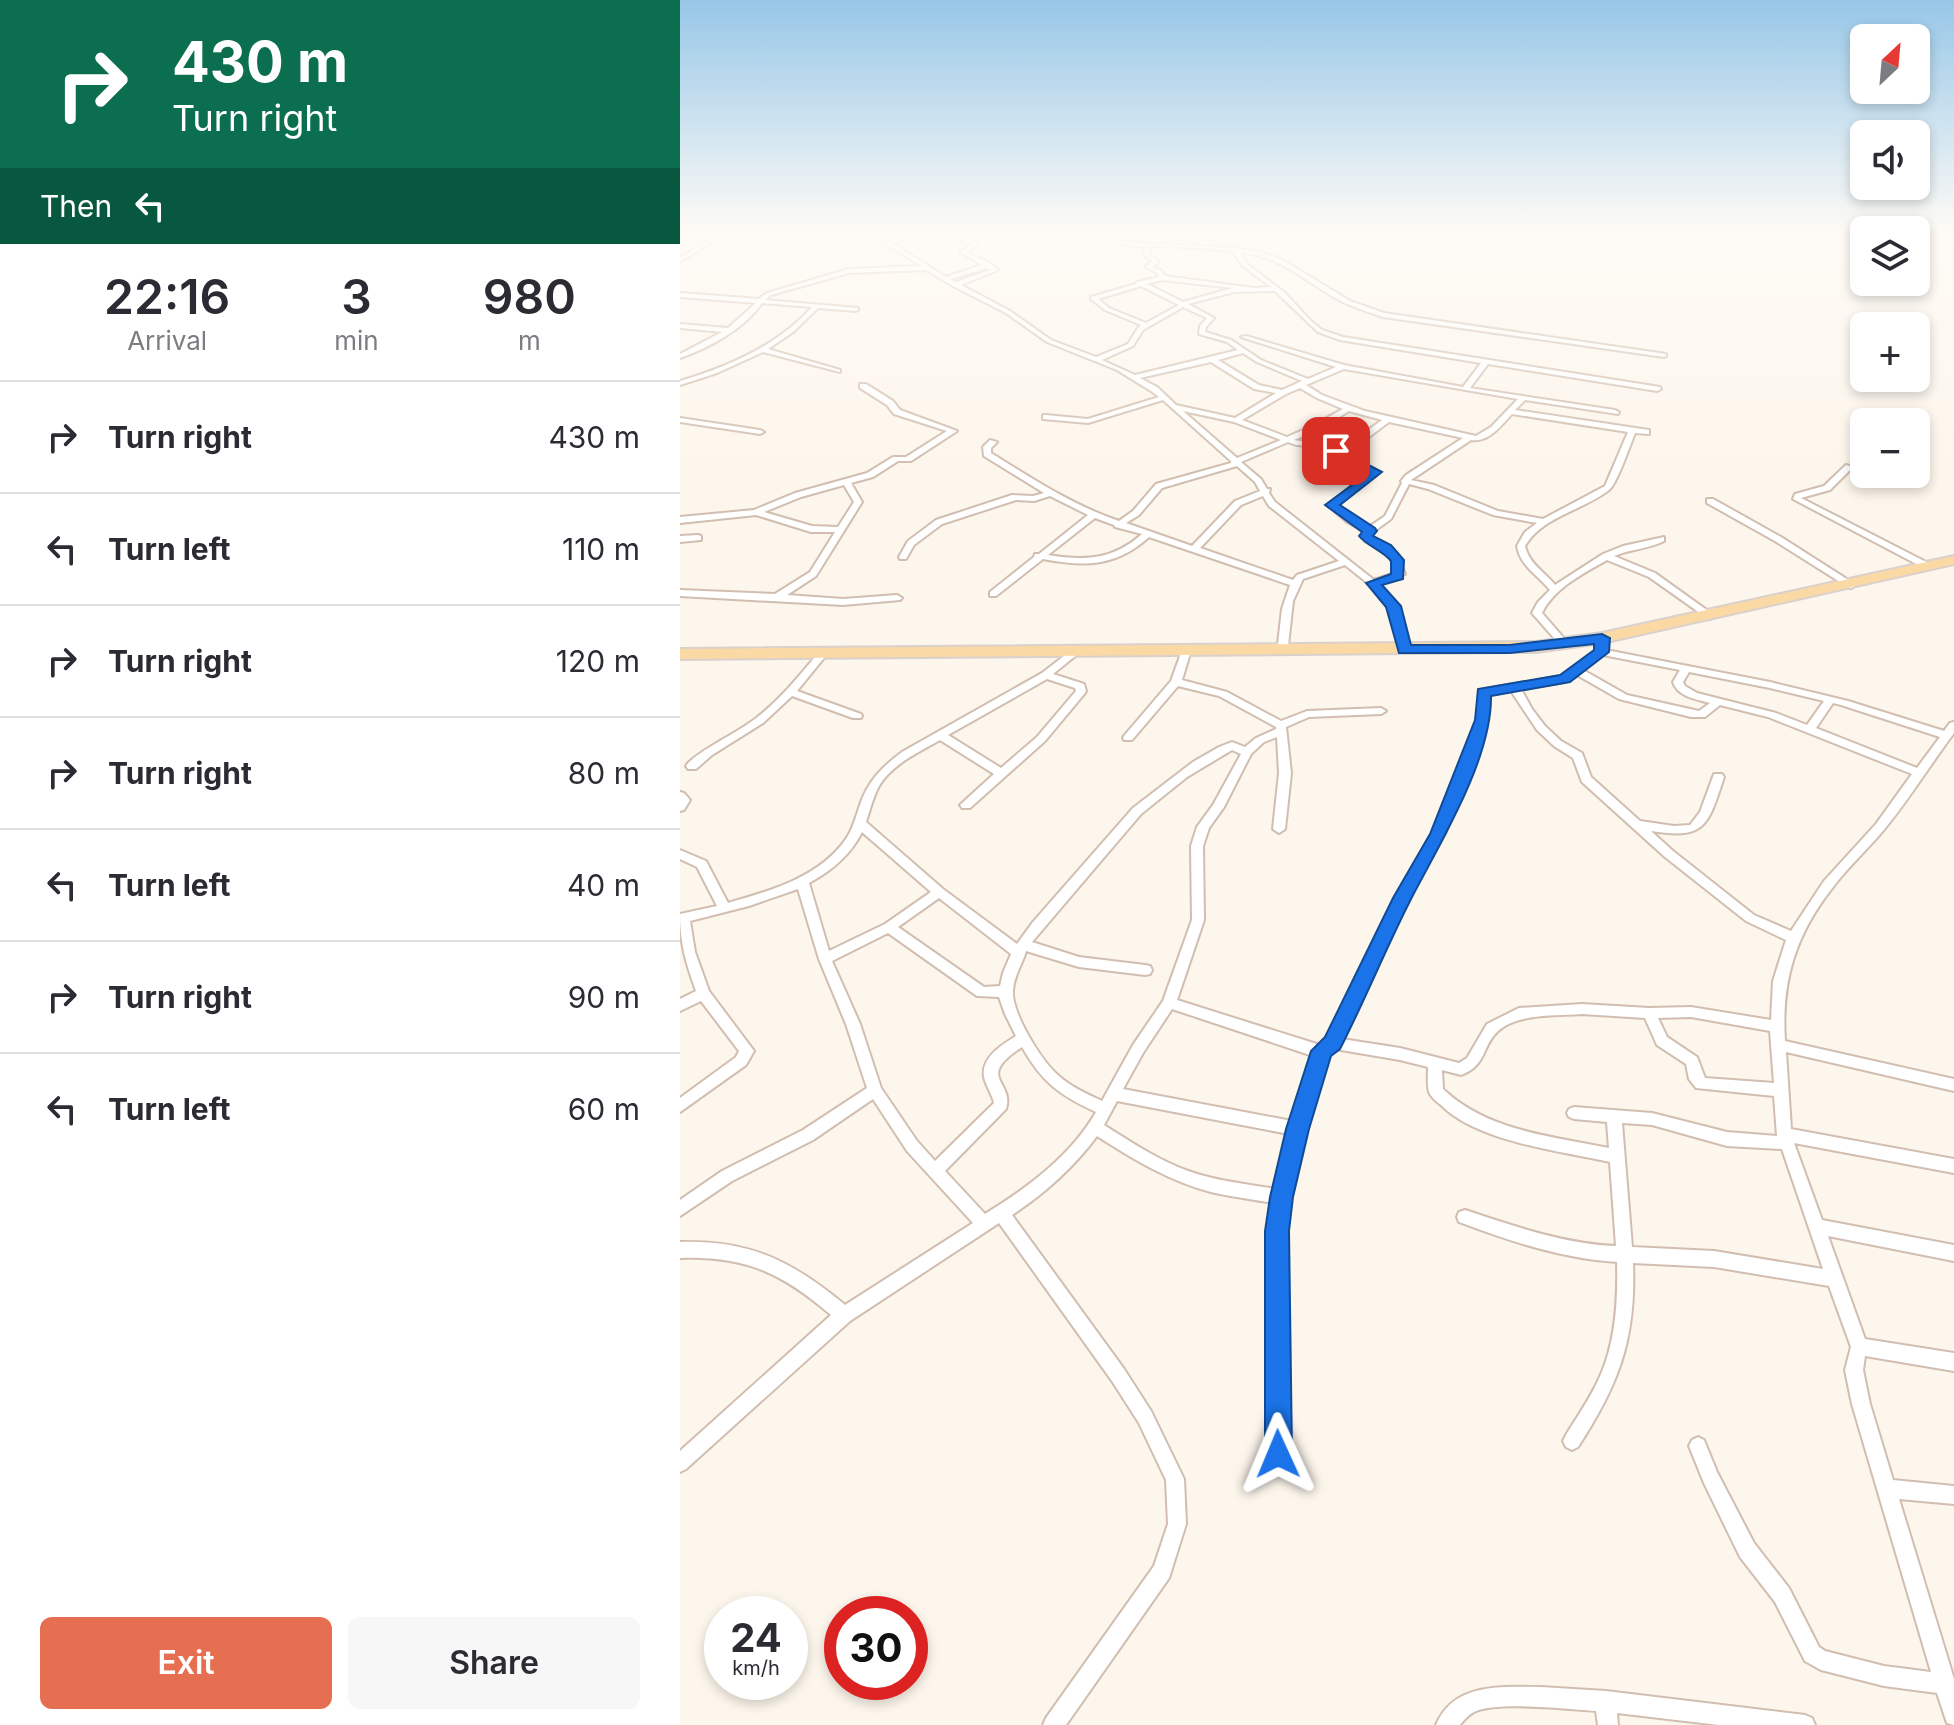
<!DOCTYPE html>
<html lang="en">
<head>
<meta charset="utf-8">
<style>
  body { margin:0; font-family:Inter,sans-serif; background:#f7f7f7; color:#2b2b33; height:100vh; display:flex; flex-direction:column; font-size:30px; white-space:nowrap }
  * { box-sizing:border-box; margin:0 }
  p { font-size:26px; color:#7c7c81 }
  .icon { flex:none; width:44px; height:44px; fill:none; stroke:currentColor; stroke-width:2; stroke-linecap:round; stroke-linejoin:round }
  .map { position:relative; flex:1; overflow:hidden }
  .side { display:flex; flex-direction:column; background:#fff; width:680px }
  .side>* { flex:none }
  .hud { background:#0b6e4f; color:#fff; overflow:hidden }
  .needle { width:52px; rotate:26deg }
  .controls { position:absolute; left:1170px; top:24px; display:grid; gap:16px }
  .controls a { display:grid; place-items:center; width:80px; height:80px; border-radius:12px; background:#fff; box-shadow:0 4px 12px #0003; font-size:40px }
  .speed { position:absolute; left:24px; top:1596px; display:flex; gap:16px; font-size:40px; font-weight:700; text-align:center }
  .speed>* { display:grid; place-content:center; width:104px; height:104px; border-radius:50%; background:#fff; box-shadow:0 4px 12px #0003; line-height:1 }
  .speed small { font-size:20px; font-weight:400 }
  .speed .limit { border:12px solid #d22; background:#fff; color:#111 }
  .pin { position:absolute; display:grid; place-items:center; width:68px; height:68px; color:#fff; margin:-34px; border-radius:16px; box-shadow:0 4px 12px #0006 }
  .me { position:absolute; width:88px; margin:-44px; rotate:359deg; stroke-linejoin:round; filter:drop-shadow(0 0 6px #0008) }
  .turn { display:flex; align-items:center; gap:28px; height:168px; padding:0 40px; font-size:36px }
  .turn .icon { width:104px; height:104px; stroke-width:2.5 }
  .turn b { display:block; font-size:56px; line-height:68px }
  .then { display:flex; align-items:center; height:76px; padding:0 40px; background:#0003; gap:16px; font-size:30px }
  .eta { display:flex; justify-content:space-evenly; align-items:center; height:136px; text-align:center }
  .eta b { font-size:48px; font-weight:600; line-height:56px }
  .cta { display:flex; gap:16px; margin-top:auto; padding:16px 40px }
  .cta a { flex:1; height:92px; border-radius:12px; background:#e76f51; color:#fff; font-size:32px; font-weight:600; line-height:92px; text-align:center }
  .cta a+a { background:#f7f7f7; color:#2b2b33 }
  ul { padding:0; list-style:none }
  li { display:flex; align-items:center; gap:24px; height:112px; padding:0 40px; border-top:2px solid #e1e1e2 }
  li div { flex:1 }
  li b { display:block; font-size:30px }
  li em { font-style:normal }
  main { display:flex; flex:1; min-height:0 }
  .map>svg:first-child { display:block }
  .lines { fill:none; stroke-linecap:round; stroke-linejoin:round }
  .street-casing { stroke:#d1beb0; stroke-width:4 }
  .primary-casing { stroke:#dad1cd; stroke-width:4 }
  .street { fill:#fff; fill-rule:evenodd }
  .primary { fill:#fbd9a5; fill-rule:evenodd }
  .route { fill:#1a73e8; stroke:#114b97; stroke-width:2 }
</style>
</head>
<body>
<main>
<section class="side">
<div class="hud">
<div class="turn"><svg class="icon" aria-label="right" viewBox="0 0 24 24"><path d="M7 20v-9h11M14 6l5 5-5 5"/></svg><div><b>430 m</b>Turn right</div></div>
<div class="then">Then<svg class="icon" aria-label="left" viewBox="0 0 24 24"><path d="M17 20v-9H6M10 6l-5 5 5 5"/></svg></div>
</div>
<div class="eta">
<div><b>22:16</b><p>Arrival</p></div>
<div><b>3</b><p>min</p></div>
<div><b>980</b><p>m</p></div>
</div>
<ul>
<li><svg class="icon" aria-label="right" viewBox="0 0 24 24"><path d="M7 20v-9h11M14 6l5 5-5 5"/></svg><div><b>Turn right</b></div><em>430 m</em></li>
<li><svg class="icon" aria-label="left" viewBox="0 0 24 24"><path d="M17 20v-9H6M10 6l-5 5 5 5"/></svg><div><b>Turn left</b></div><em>110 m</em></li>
<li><svg class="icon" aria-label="right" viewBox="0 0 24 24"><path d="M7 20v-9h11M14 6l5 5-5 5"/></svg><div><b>Turn right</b></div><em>120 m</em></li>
<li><svg class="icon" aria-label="right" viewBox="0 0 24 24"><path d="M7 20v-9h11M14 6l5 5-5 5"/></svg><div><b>Turn right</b></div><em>80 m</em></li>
<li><svg class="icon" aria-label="left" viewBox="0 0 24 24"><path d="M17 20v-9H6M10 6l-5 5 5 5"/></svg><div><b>Turn left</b></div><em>40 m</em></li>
<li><svg class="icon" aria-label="right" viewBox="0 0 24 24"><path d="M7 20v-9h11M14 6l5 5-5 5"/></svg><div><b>Turn right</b></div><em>90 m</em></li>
<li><svg class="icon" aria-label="left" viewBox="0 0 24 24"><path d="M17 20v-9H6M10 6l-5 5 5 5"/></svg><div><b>Turn left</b></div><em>60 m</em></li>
</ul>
<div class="cta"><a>Exit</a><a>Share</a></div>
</section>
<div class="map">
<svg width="1274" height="1725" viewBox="0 0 1274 1725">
  <rect width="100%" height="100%" fill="#fdf6ec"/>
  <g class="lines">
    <defs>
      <g id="street">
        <polygon points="47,229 54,229 0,262 0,258 29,240 0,238 0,234 34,237"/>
        <path d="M 161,229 L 194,232 L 208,241 L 246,229 L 261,229 L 297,243 L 297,245 L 287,252 L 311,264 L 318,270 L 281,285 L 330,311 L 371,340 L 416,357 L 448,344 L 458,328 L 461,325 L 425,310 L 411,299 L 411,297 L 456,284 L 457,282 L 479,277 L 477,273 L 466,267 L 472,261 L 463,255 L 466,246 C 442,246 430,244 412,229 C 424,229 434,241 447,242 C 482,246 517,244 551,248 L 554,246 L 557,249 L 581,252 L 601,259 L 670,301 L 704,313 L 986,354 L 986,356 L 984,357 L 703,317 C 691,313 679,309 667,304 C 627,285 607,258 560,252 L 567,264 L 604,292 L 631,321 L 642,330 L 663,337 L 980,387 L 981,389 L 977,391 L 808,364 L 790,388 L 935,410 L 939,412 L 938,414 L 845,400 L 835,410 L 969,430 L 969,434 L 955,433 C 950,445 937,484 929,490 C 902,511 863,516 845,546 C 849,564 865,572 875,585 L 923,554 L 943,546 L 984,537 L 984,541 C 968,549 951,549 934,556 L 975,573 L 1035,616 L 1030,619 L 1027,618 L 969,577 L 927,560 C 904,573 874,588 862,613 L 889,644 L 884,647 L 881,646 L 852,613 L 858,602 L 870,590 C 858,575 840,566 837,546 L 845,532 L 857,523 L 813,515 L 748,489 L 729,484 L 711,519 L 692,533 L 692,538 L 717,553 L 725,574 L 699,584 L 718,606 L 729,650 L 724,653 L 719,650 L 708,607 L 690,585 L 665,565 L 623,579 L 613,601 L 608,645 L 594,653 L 589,650 L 598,644 L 602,609 L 610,585 L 469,537 C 436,567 404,567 363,559 L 316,596 L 310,596 L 310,592 L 354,557 L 355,554 L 359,554 L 408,515 L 370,496 L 354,501 L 336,500 L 262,524 L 234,545 L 226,559 L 220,559 L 219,557 L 228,541 L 256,520 L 332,495 L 353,496 L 364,493 L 304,456 L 303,447 L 310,440 L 317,442 L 311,448 L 311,453 C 353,479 392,505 439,521 L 453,511 L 476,484 L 551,463 L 551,461 L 483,400 L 408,423 L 363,419 L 363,415 L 366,415 L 408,419 L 479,397 L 471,391 L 437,370 L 367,342 L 326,313 L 273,286 L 246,270 L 169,273 L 91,295 L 85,300 L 178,308 L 178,310 L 176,311 L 138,308 L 113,332 L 88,349 L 160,370 L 160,372 L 83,352 L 37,373 L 0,385 L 0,381 C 47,367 99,345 132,307 L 82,303 C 64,329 29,348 0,358 L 0,354 L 42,332 L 0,328 L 0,324 L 48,328 L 76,303 L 0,297 L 0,293 L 79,299 L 87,293 L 169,269 L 241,266 L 192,235 ZM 254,230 L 291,244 L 280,252 L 302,265 L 266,277 L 212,243 ZM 471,246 L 521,248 L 553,252 L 563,266 L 591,287 L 574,288 L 485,276 L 482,271 L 473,267 L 479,261 L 469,254 ZM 307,268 L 310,270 L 276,282 L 270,279 ZM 482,280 L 553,288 L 503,302 L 467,284 ZM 461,286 L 499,305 L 466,323 L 429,308 L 418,299 ZM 595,291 L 638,332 L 660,340 L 801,363 L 783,387 L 664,365 L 566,336 L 561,337 L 656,367 L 628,379 L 581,360 L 551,340 L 525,332 L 526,327 L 534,318 L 508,304 L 554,292 ZM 503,307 L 527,318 L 520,326 L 519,334 L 547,342 L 558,350 L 455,375 L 422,360 L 453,346 L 463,330 ZM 563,353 L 577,362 L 622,381 L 602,390 L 579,385 L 538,360 ZM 531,362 L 574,389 L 596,393 L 555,418 L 496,405 L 477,387 L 460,378 ZM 664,369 L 838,399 L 811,427 L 796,436 L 685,411 L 642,395 L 626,385 ZM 620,388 L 637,398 L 663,409 L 630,427 L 607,437 L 562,420 L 606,394 ZM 503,411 L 554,422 L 601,440 L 557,458 ZM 669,411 L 702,420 L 680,436 L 642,444 L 614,440 L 636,431 ZM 832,414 L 948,432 L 925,486 L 863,519 L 818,511 L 754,485 L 731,480 L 791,440 C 808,443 821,426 832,414 ZM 709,422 L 783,438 L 726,475 L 721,481 L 722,483 L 705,516 L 689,527 L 673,518 L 657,505 L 700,472 L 669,457 L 655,446 L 685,440 ZM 608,442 L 616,445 L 647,447 L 663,461 L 690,472 L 648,505 L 667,522 L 684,531 L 685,541 L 710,556 L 715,573 L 694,580 L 595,502 L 589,493 L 590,489 L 587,489 L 581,479 L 561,462 ZM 557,466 L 575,482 L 580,491 L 555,501 L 512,546 L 446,523 L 459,515 L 482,488 ZM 583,496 L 589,506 L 659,561 L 617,575 L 613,580 L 520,548 L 561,505 ZM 415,518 L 434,525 L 435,527 L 462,534 C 433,560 405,561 368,555 Z"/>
        <path d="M 180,384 L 186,384 L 213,401 L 220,410 L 277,431 L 231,461 L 218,461 L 193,477 L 171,483 L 182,502 L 136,576 L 107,595 L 163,599 L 217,595 L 222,598 L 220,600 L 163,605 L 0,596 L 0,590 L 95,594 L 130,572 L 155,532 L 131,532 L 76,515 L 0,523 L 0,517 L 74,510 L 115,493 L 187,473 L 213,457 L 226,457 L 267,431 L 214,414 L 207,405 L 180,388 ZM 164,485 L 174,502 L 158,527 L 132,526 L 84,512 L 121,497 Z"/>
        <polygon points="0,418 80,430 84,432 80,434 0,422"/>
        <polygon points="1166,465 1173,467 1150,490 1121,498 1250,564 1250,568 1244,568 1113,499 1115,494 1144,486"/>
        <polygon points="1027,499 1033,499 1101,537 1176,585 1171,588 1168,587 1095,541 1027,503"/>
        <polygon points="18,535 21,536 21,540 0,542 0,536"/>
        <path d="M 922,635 L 927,638 L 926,650 L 1090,682 L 1168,701 L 1264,731 L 1270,723 L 1274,722 L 1274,733 C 1250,765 1228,801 1202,832 C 1186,851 1168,867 1153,887 C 1116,934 1101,980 1105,1041 L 1274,1079 L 1274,1091 L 1106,1052 L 1111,1129 L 1274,1159 L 1274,1173 L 1114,1143 L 1142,1220 L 1274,1245 L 1274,1261 L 1148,1236 L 1185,1339 L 1274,1353 L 1274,1371 L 1185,1356 L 1183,1370 L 1190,1404 L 1213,1480 L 1274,1486 L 1274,1504 L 1219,1499 L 1274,1679 L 1274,1725 L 1267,1723 L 1257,1693 L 1204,1686 L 1141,1670 L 1125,1661 L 1095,1602 L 1060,1557 L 1024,1483 L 1009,1446 L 1012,1440 L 1018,1437 L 1024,1440 L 1037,1472 L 1074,1543 L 1109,1588 L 1139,1647 L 1145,1651 L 1204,1666 L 1251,1672 L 1172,1404 L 1165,1370 L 1171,1347 L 1149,1286 L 1034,1267 L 953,1263 C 956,1339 939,1384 898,1447 L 892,1450 L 886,1447 L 883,1441 L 886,1435 C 898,1415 912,1396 921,1374 C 936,1340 938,1299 937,1262 C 884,1259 829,1241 779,1222 L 777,1217 L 779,1212 L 785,1210 C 834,1226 884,1244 936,1246 L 930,1162 C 880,1151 798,1142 761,1105 C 757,1102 751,1097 749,1092 C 747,1085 748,1074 748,1067 L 720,1060 L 655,1049 L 648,1054 L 628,1117 L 612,1185 L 605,1231 L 607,1454 L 604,1460 L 598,1463 L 592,1460 L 589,1454 L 589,1231 L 593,1203 C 572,1199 551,1197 531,1192 C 489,1181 453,1159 417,1136 C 394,1167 364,1194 332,1215 L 444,1369 L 471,1411 L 504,1479 L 506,1524 L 489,1578 L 386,1725 L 363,1725 L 366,1718 L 474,1566 L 488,1524 L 486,1480 L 459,1423 L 432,1381 L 319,1223 L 170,1321 L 6,1469 L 0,1472 L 0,1451 L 151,1315 C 102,1273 66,1256 0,1258 L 0,1242 C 70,1240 112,1261 165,1305 L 293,1223 L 227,1151 L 193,1099 L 133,1140 L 52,1181 L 0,1216 L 0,1200 L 42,1171 L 123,1130 L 187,1088 L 166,1024 L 139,959 L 118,889 L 69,906 L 10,921 L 15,952 L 29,991 L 74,1051 L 66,1065 L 0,1112 L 0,1098 L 56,1057 L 59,1051 L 21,1001 L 0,1011 L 0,999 L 16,991 C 6,963 0,944 0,914 L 37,906 L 17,867 L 0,859 L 0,850 L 26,861 L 48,903 C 90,891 140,877 166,839 C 173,829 176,816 180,805 C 188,781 202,767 222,752 L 362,673 L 393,649 L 399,649 L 399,653 L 373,674 L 404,684 L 406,691 L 405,693 L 365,741 L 290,808 L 282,808 L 280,805 L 314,774 L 260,740 C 239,752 212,764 199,786 C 193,797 190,810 186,822 L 263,889 L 337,944 L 353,922 L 453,808 L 513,762 L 539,747 L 552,742 L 565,747 L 576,738 L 596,729 L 596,727 L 539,696 L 498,686 L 452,740 L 444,740 L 443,738 L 444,736 L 491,681 L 503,648 L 509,648 L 511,650 L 502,680 L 547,692 L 601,721 L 627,711 L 701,708 L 706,711 L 701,714 L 629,717 L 606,727 L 611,773 L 605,829 L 599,833 L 593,829 L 599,773 L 597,737 L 584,742 L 571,754 L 544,807 L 529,828 L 523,846 L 524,920 L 497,1000 L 640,1045 L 648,1039 L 716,898 L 753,834 L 798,720 L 799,690 L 882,676 L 916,651 L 917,638 ZM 923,655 L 1000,670 L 993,682 C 998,697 1016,699 1030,703 L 1019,711 L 947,695 L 903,670 ZM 1009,672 L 1090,688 L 1144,701 L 1127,725 L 1096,713 L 1017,693 L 1005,686 L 1003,682 ZM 897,675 L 939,699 L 1011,717 L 1025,717 L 1040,705 L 1088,717 L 1232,774 L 1196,824 L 1144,881 L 1111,931 L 1074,915 L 993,851 L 971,831 C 1026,840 1028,825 1044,777 L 1042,774 L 1034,774 L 1020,812 L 1010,825 L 994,826 L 960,821 L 911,777 L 902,753 L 881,741 L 865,726 L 852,709 L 841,689 L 885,682 ZM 367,679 L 395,688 L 396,691 L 357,737 L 321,768 L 268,735 ZM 831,691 L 857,730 L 874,746 L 893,758 L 902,782 L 985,857 L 1066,921 L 1106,940 L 1093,981 L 1091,1020 L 1011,1007 L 969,1008 L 902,1004 L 839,1008 L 807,1024 L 787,1058 L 779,1063 L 720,1048 L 662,1039 L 728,898 L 765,834 L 808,720 L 808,694 ZM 1153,703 L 1161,705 L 1260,737 L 1237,768 L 1136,728 ZM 552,750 L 561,754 L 533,805 L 517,827 L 511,846 L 512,920 L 483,1001 L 453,1045 L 422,1101 C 407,1094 391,1087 379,1076 C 362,1062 331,1013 333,990 C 334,975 343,963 346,951 L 399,967 L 465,975 L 470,974 L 472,970 L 470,966 L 465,965 L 399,957 L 352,942 L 461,814 L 507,777 ZM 182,832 L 251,892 L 205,924 L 149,951 L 129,883 C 151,871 170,856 182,832 ZM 259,898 L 331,954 L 323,973 L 320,986 L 304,987 L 218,927 ZM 208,933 L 297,996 L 319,997 L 325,1014 L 336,1036 C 322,1045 301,1057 304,1077 C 306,1086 312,1094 314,1103 L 255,1161 L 237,1141 L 201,1088 L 180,1024 L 152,961 ZM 492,1009 L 633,1056 L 612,1121 L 443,1089 L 463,1053 ZM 902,1014 L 965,1018 L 977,1045 L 1006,1064 L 1009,1079 L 1016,1088 L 1094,1096 L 1097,1136 L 1047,1132 L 972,1113 L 894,1107 L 889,1109 L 887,1113 L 889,1117 L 894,1119 L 927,1122 L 929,1148 C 871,1136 807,1131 763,1089 L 762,1070 L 781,1075 C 807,1065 801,1048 817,1032 C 836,1013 877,1016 902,1014 ZM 1011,1017 L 1090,1031 L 1094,1083 L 1025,1078 L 1017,1057 L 987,1037 L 978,1018 ZM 342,1047 C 362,1082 379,1095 416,1112 C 391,1156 347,1188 305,1214 L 265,1171 L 326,1109 C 335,1081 294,1078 342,1047 ZM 437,1101 L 609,1134 L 596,1189 C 566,1184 536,1181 508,1171 C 478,1160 451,1142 424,1125 ZM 942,1123 L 972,1125 L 1047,1146 L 1102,1149 L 1143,1269 L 1034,1251 L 952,1247 Z"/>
        <path d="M 143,650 L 148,653 L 117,691 L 181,714 L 182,716 L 181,718 L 173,718 L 112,696 L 83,723 L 32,755 L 16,769 L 8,769 L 6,766 L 8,763 C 28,745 54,735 75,719 C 100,700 120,675 140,651 Z"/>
        <polygon points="0,792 4,793 10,800 4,810 0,811"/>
        <path d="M 861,1687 L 926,1691 L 1125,1715 L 1132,1718 L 1135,1725 L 1039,1725 L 937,1713 L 938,1725 L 918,1725 L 916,1711 C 889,1709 816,1701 794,1712 C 788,1715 784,1720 780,1725 L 756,1725 C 774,1682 822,1687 861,1687 Z"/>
      </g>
      <polygon id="primary" points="1274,556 1274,564 922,643 856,652 0,659 0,649 856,642 922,633"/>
    </defs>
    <use href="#street" class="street-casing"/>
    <use href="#primary" class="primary-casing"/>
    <use href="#street" class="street"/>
    <use href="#primary" class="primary"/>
  </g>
  <linearGradient id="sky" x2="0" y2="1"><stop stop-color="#97c7e8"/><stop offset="0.49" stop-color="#fefbf6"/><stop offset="1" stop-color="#fefbf6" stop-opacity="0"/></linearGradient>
  <rect width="1274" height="471" fill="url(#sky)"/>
  <path class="route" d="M 656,448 L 702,472 L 660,505 L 695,528 L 697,531 L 693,536 L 711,545 L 724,560 L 723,579 L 702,585 L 721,606 L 731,645 L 830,645 L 922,634 L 930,638 L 929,652 L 890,682 L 811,696 C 812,759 760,843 731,899 C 706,948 685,1000 660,1049 L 651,1056 L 629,1129 L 613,1197 L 609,1231 L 612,1454 L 608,1464 L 598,1468 L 589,1464 L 585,1454 L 585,1231 L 590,1197 L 606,1129 L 631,1051 L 645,1037 L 713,898 L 750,834 L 795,720 L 798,689 L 880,675 L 914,650 L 914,644 L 830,653 L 719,653 L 706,607 L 686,583 L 711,574 L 711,561 C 702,550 687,546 679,536 L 682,532 L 645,505 L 688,473 L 652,454 L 650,451 Z"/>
</svg>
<div class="controls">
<a><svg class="needle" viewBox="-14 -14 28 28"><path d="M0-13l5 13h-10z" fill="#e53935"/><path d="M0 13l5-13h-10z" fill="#7c7c81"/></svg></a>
<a><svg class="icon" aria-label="sound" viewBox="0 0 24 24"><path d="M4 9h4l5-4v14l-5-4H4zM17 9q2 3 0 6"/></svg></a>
<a><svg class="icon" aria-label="layers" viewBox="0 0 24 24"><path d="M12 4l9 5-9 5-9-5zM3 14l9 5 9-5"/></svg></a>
<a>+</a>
<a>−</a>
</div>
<div class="speed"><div>24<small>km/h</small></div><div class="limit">30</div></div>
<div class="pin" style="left:656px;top:451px;background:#d93025"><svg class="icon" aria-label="arrive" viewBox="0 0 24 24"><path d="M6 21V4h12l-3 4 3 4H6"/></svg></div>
<svg class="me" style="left:598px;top:1454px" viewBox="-20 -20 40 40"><path d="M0-17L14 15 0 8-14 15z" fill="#1a73e8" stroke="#fff" stroke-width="4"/></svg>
</div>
</main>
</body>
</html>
